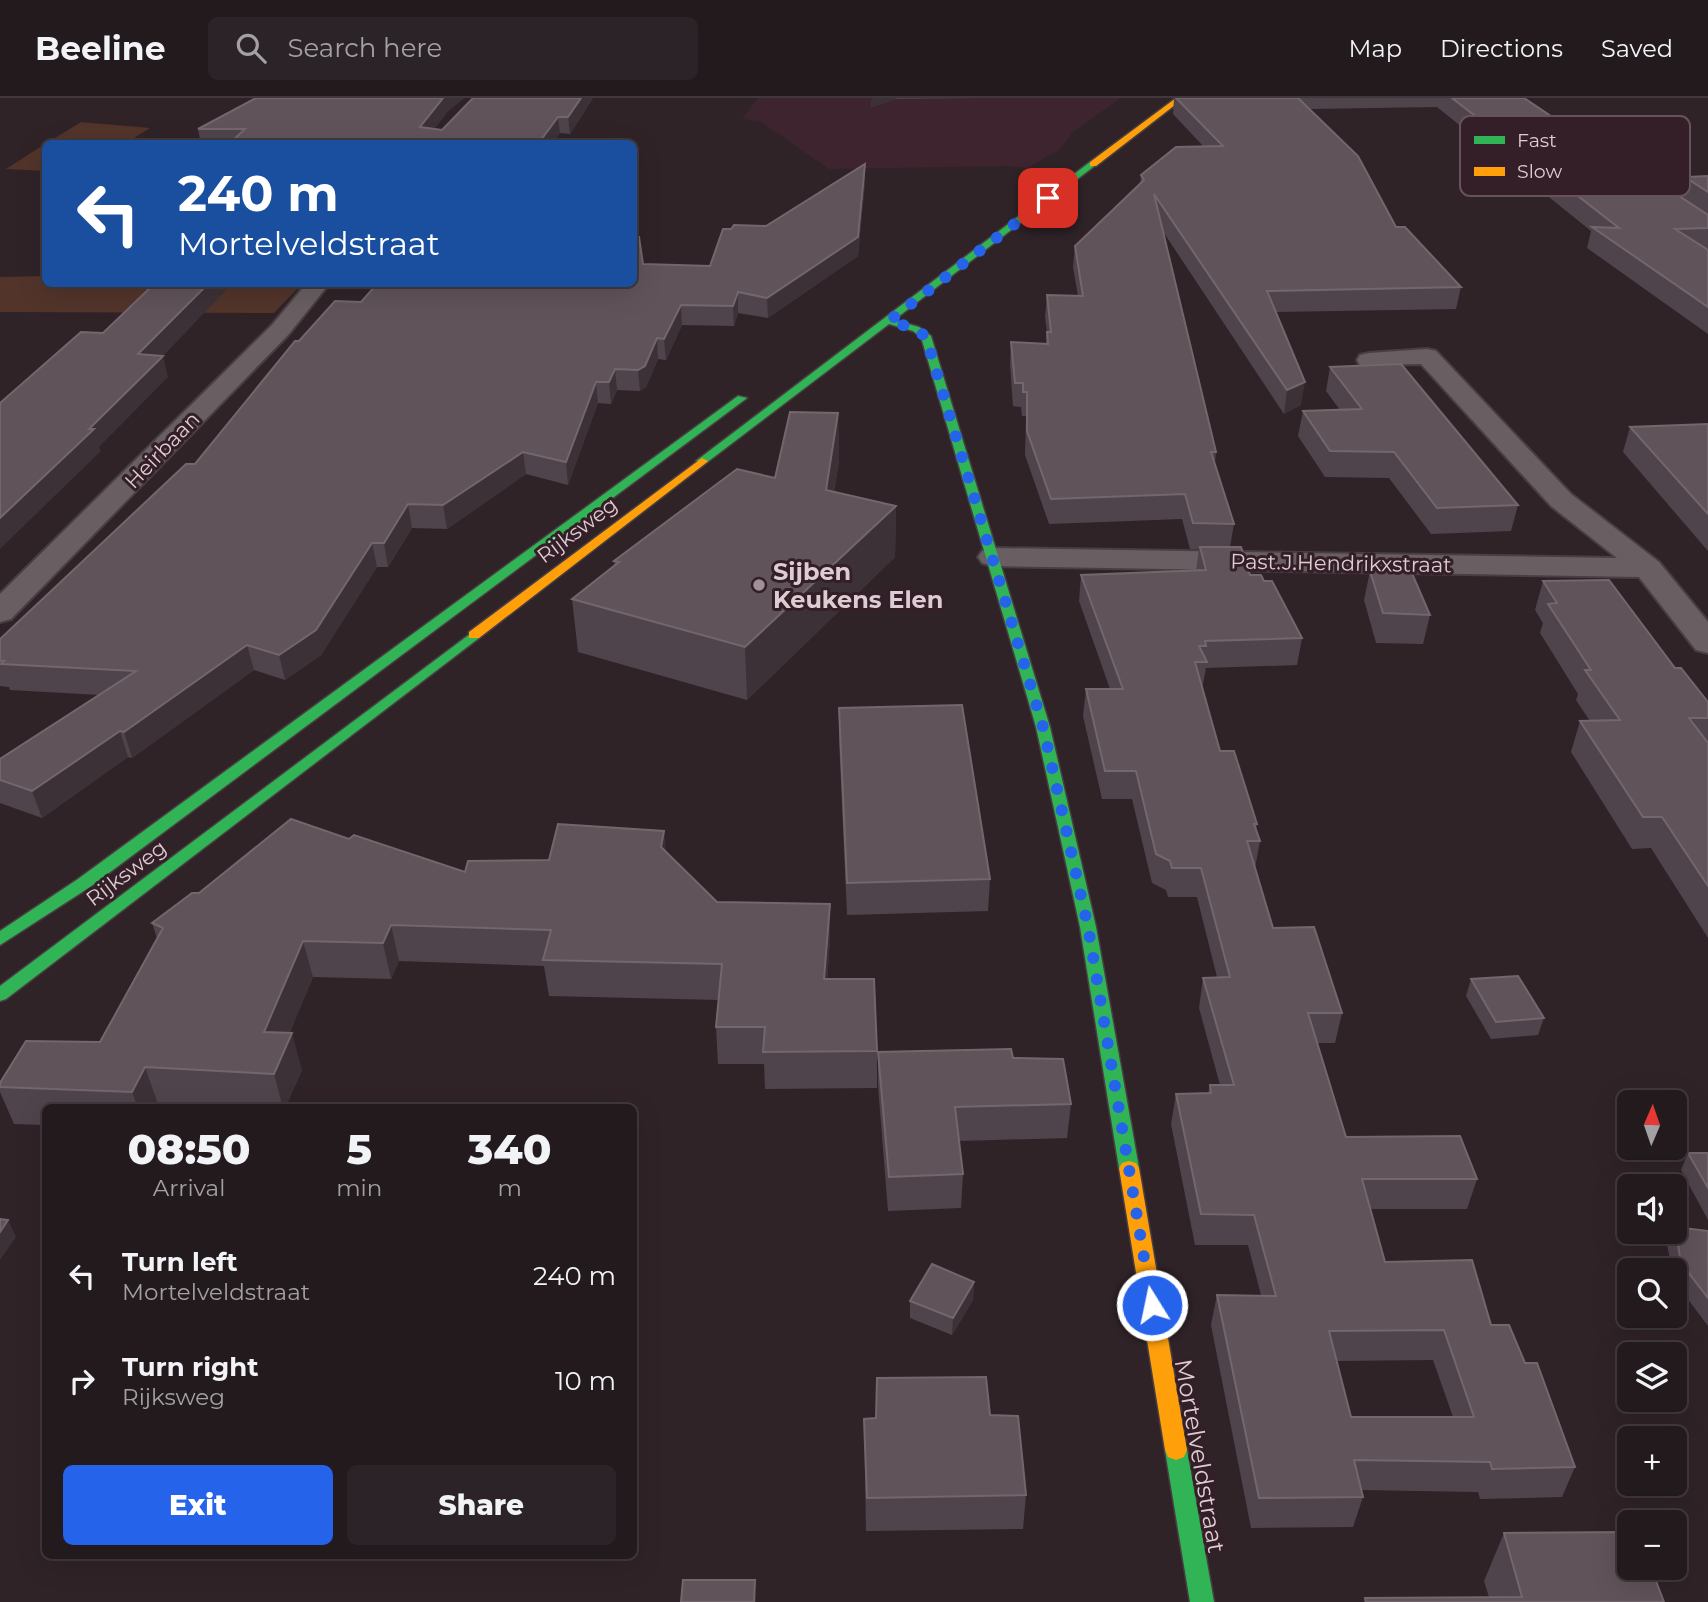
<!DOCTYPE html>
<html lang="en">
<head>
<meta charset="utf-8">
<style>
  body { margin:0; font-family:Montserrat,sans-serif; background:#2b2327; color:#f1f3f6; height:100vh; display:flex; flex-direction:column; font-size:26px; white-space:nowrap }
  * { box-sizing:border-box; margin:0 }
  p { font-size:23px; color:#a3a1a4 }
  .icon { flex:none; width:38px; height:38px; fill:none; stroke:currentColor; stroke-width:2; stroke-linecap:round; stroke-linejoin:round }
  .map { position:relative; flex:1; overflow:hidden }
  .side { position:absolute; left:42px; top:1006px; width:595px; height:455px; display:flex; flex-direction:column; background:#231a1e; border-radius:10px; box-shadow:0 7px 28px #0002,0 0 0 2px #40383c }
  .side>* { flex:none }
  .guide { position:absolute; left:42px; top:42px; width:595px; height:147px; border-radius:10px; box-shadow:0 7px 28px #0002,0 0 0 2px #40383c; background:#1a4fa0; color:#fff; overflow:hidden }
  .needle { width:46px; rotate:2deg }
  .fabs { position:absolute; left:1617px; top:992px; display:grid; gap:14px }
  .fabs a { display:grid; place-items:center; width:70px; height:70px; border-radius:10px; background:#231a1e; box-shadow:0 7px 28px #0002,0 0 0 2px #40383c; font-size:35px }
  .pin { position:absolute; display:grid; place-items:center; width:60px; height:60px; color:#fff; margin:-30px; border-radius:14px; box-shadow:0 4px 10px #0006 }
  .me { position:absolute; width:77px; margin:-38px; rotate:350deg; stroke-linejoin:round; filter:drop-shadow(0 0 5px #0008) }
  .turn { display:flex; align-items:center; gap:24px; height:147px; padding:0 21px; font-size:32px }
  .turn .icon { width:91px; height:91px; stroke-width:2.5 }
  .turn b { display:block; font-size:49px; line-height:60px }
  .eta { display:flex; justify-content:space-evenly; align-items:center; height:119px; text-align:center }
  .eta b { font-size:42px; font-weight:800; line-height:49px }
  .cta { display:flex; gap:14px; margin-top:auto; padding:14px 21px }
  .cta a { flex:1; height:80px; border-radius:10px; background:#2563eb; color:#fff; font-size:28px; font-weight:800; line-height:80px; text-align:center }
  .cta a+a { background:#2b2327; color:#f1f3f6 }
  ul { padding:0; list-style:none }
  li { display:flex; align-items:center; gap:21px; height:105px; padding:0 21px }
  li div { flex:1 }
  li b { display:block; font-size:26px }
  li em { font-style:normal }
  header { display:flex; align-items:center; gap:42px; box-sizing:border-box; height:98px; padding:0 35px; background:#231a1e; border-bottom:2px solid #40383c }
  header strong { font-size:33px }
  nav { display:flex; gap:38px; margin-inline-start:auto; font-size:24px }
  .search { width:490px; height:63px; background:#2b2327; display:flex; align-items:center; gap:18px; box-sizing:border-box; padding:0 24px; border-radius:10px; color:#a3a1a4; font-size:26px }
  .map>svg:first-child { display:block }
  .built { fill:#3e242e }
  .green { fill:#52342a }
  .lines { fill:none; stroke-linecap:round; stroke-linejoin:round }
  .street-casing { stroke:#493f43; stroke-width:4 }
  .fast-casing { stroke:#493f43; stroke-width:3 }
  .slow-casing { stroke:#493f43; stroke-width:3 }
  .street { fill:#695f63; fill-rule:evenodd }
  .fast { fill:#30b455; fill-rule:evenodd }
  .slow { fill:#ff9f0a; fill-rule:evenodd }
  .wall { fill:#50444c; fill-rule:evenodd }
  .shaded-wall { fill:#3d3138 }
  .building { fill:#60535a; stroke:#73666d; stroke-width:2; fill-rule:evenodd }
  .route { stroke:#2563eb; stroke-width:12; stroke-dasharray:0 21.6 }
  .poi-dot { fill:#9f9296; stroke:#341e27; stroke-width:2.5 }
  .labels { text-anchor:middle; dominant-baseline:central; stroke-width:6; stroke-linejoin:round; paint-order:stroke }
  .far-street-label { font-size:21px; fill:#dccdd2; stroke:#341e27 }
  .poi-label { font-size:24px; font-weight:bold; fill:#dccdd2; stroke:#341e27; text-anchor:start }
  .street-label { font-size:24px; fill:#dccdd2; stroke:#341e27 }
  .key { fill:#341e27; stroke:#66535a; stroke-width:2 }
  .key-label { font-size:19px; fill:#dccdd2 }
</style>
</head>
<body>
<header>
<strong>Beeline</strong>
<div class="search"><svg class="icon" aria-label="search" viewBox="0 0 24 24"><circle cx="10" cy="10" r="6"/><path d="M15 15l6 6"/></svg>Search here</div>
<nav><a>Map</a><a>Directions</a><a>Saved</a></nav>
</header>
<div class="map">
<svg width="1708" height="1504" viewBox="0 0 1708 1504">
  <rect width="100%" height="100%" fill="#2f2328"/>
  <polygon class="built" points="758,0 1121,0 1073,34 1060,51 1027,70 1009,68 829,71 760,23 742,21"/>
  <g class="green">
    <polygon points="81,24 150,30 126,45 47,45"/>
    <polygon points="45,46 45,73 6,71"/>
    <polygon points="45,178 46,186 302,186 274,215 0,214 0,179"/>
  </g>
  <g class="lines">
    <defs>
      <g id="street">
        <polygon points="306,186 329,186 288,237 11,521 0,524 0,496 272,227"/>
        <polygon points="1427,251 1436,253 1571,396 1659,464 1708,524 1708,555 1696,552 1639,479 993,468 982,465 978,459 982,453 993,450 1617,460 1551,408 1421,266 1360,267 1357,262 1360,257 1369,255"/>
      </g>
      <g id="fast">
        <polygon points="1090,64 1097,66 894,222 919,229 931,238 1050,629 1096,829 1139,1070 1136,1075 1129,1077 1122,1075 1119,1070 1080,829 1036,629 921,239 913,233 889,226 706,365 696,363"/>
        <polygon points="738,298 747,300 90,789 0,847 0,833 78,781"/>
        <polygon points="474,533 481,537 479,540 6,901 0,903 0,888"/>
        <polygon points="1176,1342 1184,1345 1187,1352 1214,1504 1190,1504 1165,1352 1168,1345"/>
      </g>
      <g id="slow">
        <polygon points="1176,0 1184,0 1096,68 1090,68 1090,64"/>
        <polygon points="702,360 708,363 706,365 479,540 469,540 469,534"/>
        <polygon points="1129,1063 1136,1065 1139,1070 1187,1352 1184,1359 1176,1362 1168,1359 1165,1352 1119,1070 1122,1065"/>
      </g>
    </defs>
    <use href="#street" class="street-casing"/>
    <use href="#fast" class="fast-casing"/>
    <use href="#slow" class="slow-casing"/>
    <use href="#street" class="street"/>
    <use href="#fast" class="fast"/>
    <use href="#slow" class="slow"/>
  </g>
  <g class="wall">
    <polygon points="256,0 464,0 448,13 434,31 442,32 593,0 570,36 560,35 552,46 201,46 198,31"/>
    <polygon points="872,0 982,0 896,1 871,9"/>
    <path d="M 1174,0 L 1524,0 L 1645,81 L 1680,99 L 1685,79 L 1708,78 L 1708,150 L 1705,150 L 1708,152 L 1708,236 L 1587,150 L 1591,133 L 1437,9 L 1310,11 L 1396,129 L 1461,189 L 1456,211 L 1276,214 L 1301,307 L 1284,316 L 1162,132 L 1216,354 L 1215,365 L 1234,426 L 1230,449 L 1250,477 L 1302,540 L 1297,567 L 1206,570 L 1202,591 L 1220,653 L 1257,726 L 1256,733 L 1260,743 L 1255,770 L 1273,830 L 1342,915 L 1335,945 L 1317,945 L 1346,1039 L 1477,1081 L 1467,1111 L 1371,1111 L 1385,1164 L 1491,1227 L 1525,1265 L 1575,1369 L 1562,1399 L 1480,1401 L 1478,1394 L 1361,1392 L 1363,1399 L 1353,1429 L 1251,1430 L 1211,1227 L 1217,1197 L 1261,1197 L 1248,1147 L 1195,1147 L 1171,1026 L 1176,996 L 1208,995 L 1210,987 L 1220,987 L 1199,910 L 1203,880 L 1217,879 L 1197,799 L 1168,799 L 1166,792 L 1152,785 L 1132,701 L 1102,701 L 1083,618 L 1086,591 L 1110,591 L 1079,503 L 1081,477 L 1196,473 L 1199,451 L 1190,451 L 1182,421 L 1049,426 L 1025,357 L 1026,318 L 1022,318 L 1021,309 L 1013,308 L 1010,267 L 1011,244 L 1046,246 L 1047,234 L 1045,219 L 1047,197 L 1078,198 L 1073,169 L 1075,148 L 1140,87 L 1141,77 L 1203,48 L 1173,16 ZM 1433,1262 L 1453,1319 L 1351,1319 L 1337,1263 Z"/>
    <polygon points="865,66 865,84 858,158 768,220 738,215 734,228 682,227 666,262 658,261 646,289 640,293 617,292 611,306 598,305 568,387 526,376 447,431 412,430 388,469 377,469 321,557 285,582 254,572 132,660 128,659 42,720 0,705 0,661 100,597 10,592 9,589 0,588 0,541 195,366 299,243 361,204 643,166 710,168 731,131 766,128"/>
    <polygon points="1330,269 1518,407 1511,433 1431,436 1389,380 1325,379 1298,338 1303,313 1340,312 1326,293"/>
    <polygon points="838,315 839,363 834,394 896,408 895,459 747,602 578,554 572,501 614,468 614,463 775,380"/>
    <polygon points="1708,326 1708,453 1623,354 1630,329"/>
    <polygon points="1370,473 1430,517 1423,546 1376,545 1364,502"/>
    <polygon points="1543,483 1675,570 1708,604 1708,840 1651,750 1632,751 1571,654 1580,623 1590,623 1576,602 1578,596 1540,535 1543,525 1535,512"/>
    <polygon points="839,610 990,781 988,813 847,817 839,641"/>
    <polygon points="664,733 665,753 717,804 830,806 830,842 827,881 877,953 877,990 765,991 764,966 718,966 716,929 719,902 549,898 544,868 399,863 391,881 313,879 289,935 302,972 285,1010 234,1010 158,1006 156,1010 46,1010 46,1027 14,1026 0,994 0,985 100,944 157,840 152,825 199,795 349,741 465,774 549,762"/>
    <polygon points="1471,881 1544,920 1538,937 1491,941 1466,898"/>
    <polygon points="878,954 1071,1006 1067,1040 959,1043 963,1076 961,1110 888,1113 878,988"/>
    <polygon points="1688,1055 1708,1055 1708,1122 1681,1072"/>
    <polygon points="1675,1129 1708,1133 1708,1228 1675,1184 1675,1172 1672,1172 1667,1146 1672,1134 1675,1134"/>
    <polygon points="974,1184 973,1202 952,1237 910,1220 910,1203"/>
    <polygon points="990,1317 1026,1397 1023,1431 866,1433 864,1321"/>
    <polygon points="1504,1435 1664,1504 1364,1504 1365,1500 1489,1499 1484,1483"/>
  </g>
  <g class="shaded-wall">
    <polygon points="443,0 464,0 448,13 423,46 420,29"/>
    <polygon points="581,0 593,0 570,36 568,19"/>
    <polygon points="872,0 896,0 896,1 871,9"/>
    <polygon points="558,19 560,35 552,46 538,46"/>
    <polygon points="865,66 865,84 858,158 768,220 767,200"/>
    <polygon points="208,186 232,186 163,258 168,279 99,349 101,353 0,451 0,420 89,331 138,256"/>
    <polygon points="738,194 738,215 734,228 733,208"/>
    <polygon points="681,207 682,227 666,262 664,241"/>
    <polygon points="657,240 658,261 646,289 640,293 638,272"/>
    <polygon points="615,271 617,292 611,306 609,284"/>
    <polygon points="596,284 598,305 568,387 566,364"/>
    <polygon points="1305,284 1301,307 1284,316 1287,292"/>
    <polygon points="838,315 839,363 826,442 826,392"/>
    <polygon points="523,354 526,376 447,431 443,407"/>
    <polygon points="408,406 412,430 388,469 384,445"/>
    <polygon points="896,408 895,459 747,602 745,549"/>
    <polygon points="372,445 377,469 321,557 285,582 279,557"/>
    <polygon points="247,547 254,572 132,660 124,634"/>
    <polygon points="120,633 128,659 42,720 32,693"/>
    <polygon points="664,733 667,768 661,749"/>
    <polygon points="830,806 830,842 825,918 824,881"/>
    <polygon points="391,827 399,863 391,881 383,845"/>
    <polygon points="303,843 313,879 275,971 264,934"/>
    <polygon points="292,935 302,972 285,1010 283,1010 274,976"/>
    <polygon points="145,969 158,1006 156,1010 138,1010 132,994"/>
    <polygon points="8,1122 16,1139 0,1162 0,1134"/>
    <polygon points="974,1184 973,1202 952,1237 953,1220"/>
    <polygon points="755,1482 756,1504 754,1504"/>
  </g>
  <g class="building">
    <polygon points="256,0 443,0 420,29 442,32 473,0 581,0 568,19 558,19 538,46 229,46 245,31 198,31"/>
    <polygon points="1176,0 1298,0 1358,58 1396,129 1405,129 1461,189 1267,193 1305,284 1287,292 1154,96 1216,354 1211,354 1234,426 1193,425 1185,396 1051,401 1027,333 1027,294 1023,294 1023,285 1015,285 1011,244 1048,246 1047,234 1051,234 1047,197 1083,198 1075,148 1144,82 1141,77 1176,49 1223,48"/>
    <polygon points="1452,0 1524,0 1645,81 1653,81 1708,117 1708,130 1675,131 1708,152 1708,209 1592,129 1619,130"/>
    <polygon points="865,66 858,139 767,200 738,194 733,208 681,207 664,241 657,240 645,268 638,272 615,271 609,284 596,284 566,364 523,354 443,407 408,406 384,445 372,445 316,532 279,557 247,547 124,634 120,633 32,693 0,682 0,661 136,573 1,566 4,563 0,563 0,541 186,366 195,366 295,243 299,243 335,203 361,204 377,186 634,186 634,139 639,139 643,166 710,168 723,131 731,131 734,127 766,128"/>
    <polygon points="1708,78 1708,94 1685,79"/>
    <polygon points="154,186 208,186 138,256 163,258 89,331 94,331 0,420 0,305 81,234 103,235"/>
    <polygon points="1401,266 1518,407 1437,410 1394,354 1330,353 1303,313 1362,311 1330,269"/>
    <polygon points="790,314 838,315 826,392 896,408 745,549 572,501 619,464 614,463 737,371 775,380"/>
    <polygon points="1708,326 1708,416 1630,329"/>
    <path d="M 1200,449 L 1241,449 L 1250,477 L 1261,477 L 1264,483 L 1272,483 L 1302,540 L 1205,543 L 1206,548 L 1199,548 L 1207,564 L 1195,564 L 1220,653 L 1234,653 L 1257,726 L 1254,726 L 1260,743 L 1247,743 L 1273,830 L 1314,829 L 1342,915 L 1308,915 L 1346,1039 L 1460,1038 L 1477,1081 L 1362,1081 L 1385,1164 L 1472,1162 L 1491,1227 L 1509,1227 L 1525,1265 L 1537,1265 L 1575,1369 L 1492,1371 L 1490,1364 L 1354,1362 L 1363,1399 L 1259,1400 L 1217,1197 L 1276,1198 L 1254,1117 L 1201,1116 L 1176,996 L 1211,995 L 1210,987 L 1234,987 L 1203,880 L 1230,879 L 1201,770 L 1172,770 L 1170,763 L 1156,756 L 1136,673 L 1105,673 L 1086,591 L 1123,591 L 1081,477 L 1206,472 ZM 1444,1232 L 1474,1319 L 1351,1319 L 1329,1233 Z"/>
    <polygon points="1370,473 1411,473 1430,517 1383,515"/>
    <polygon points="1609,482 1675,570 1681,570 1708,604 1708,620 1689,620 1708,645 1708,788 1662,719 1643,719 1580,623 1620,622 1585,572 1591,572 1548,506 1557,505 1543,483"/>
    <polygon points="962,607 990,781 847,785 839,610"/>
    <polygon points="291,721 349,741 354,737 465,774 468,763 549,762 558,726 664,733 661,749 717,804 830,806 824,881 874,881 877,953 763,954 765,929 716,929 722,866 543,862 551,832 391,827 383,845 303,843 264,934 292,935 274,976 145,969 132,994 0,989 0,985 26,943 100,944 163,830 152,825 192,795 199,795"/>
    <polygon points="1518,878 1544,920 1496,924 1471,881"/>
    <polygon points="1011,951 1013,960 1063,961 1071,1006 955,1009 963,1076 889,1079 878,954"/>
    <polygon points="1688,1055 1708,1055 1708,1090"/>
    <polygon points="0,1121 8,1122 0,1134"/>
    <polygon points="1675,1129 1708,1133 1708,1200 1681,1165"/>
    <polygon points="932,1166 974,1184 953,1220 910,1203"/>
    <polygon points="986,1279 990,1317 1018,1318 1026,1397 867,1400 864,1321 876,1320 877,1280"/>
    <polygon points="1629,1434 1629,1470 1651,1470 1664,1504 1366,1504 1365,1500 1522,1499 1504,1435"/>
    <polygon points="683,1482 755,1482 754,1504 681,1504"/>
  </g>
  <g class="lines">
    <polyline class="route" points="1048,100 889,223 916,231 926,239 1043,629 1088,829 1152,1207"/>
  </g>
  <circle class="poi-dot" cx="759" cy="487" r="7"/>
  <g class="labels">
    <g class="far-street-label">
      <text transform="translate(162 352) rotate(-46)">Heirbaan</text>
      <text transform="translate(577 432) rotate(-37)">Rijksweg</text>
      <text transform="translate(1341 465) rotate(1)">Past.J.Hendrikxstraat</text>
      <text transform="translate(126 775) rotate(-37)">Rijksweg</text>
    </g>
    <g class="poi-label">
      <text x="773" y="473">Sijben<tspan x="773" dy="28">Keukens Elen</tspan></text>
    </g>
    <g class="street-label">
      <text transform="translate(1200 1358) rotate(80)">Mortelveldstraat</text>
    </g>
  </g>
  <rect x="1460" y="18" width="230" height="80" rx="10" class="key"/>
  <rect x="1474" y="38" width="31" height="8" fill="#30b455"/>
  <rect x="1474" y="69" width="31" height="9" fill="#ff9f0a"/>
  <g class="key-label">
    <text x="1517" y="49">Fast</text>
    <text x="1517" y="80">Slow</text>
  </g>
</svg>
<div class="fabs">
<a><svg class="needle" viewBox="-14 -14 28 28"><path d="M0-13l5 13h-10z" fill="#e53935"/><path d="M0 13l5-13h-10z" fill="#a3a1a4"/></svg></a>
<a><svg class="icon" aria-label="sound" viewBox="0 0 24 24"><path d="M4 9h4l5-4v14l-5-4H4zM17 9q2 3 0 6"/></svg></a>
<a><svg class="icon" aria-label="search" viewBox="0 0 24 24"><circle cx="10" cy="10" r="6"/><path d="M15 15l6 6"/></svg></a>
<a><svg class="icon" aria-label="layers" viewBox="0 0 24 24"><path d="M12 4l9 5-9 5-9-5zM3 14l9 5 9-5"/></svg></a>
<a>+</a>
<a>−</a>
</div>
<div class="pin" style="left:1048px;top:100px;background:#d93025"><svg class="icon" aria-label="arrive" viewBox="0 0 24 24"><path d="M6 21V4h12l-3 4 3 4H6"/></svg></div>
<svg class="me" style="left:1152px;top:1207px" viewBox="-20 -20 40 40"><circle r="17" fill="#2563eb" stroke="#fff" stroke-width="3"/><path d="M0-11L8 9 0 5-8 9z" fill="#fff"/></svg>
<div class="guide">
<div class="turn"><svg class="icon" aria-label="left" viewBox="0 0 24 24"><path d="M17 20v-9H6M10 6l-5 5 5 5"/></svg><div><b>240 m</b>Mortelveldstraat</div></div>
</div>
<section class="side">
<div class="eta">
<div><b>08:50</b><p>Arrival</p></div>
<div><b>5</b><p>min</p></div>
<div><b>340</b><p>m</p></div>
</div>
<ul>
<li><svg class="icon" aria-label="left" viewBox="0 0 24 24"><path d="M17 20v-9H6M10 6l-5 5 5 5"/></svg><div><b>Turn left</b><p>Mortelveldstraat</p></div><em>240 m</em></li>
<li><svg class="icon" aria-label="right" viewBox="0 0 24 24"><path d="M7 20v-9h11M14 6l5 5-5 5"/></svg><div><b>Turn right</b><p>Rijksweg</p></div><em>10 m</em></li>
</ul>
<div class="cta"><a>Exit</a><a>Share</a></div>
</section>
</div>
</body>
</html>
